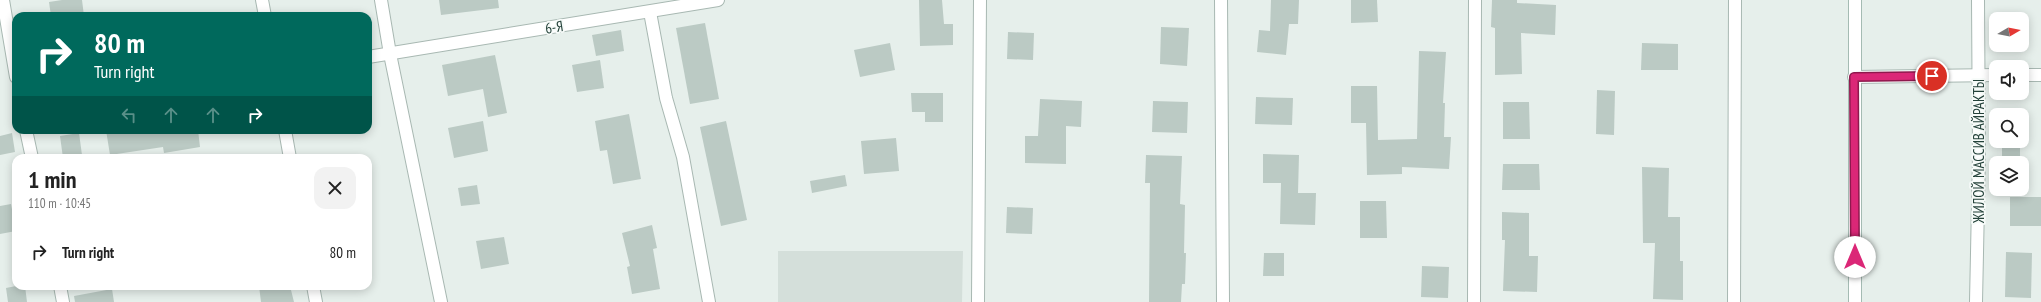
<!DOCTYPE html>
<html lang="en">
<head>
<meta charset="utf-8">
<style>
  body { margin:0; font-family:"PT Sans Narrow",sans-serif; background:#f2f2f2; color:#222; height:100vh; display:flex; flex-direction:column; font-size:15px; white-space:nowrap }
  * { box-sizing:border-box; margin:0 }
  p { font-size:13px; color:#767676 }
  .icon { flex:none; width:22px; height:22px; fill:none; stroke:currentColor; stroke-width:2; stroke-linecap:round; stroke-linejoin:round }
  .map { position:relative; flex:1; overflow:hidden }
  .side { position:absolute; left:12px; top:154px; width:360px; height:136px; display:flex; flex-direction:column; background:#fff; border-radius:12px; box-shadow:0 2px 10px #0003 }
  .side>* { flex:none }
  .banner { position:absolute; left:12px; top:12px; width:360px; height:122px; border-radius:12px; box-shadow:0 2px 10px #0003; background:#00695c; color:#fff; overflow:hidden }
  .needle { width:26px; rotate:80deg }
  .fabs { position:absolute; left:1989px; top:12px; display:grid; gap:8px }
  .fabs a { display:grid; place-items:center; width:40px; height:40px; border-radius:8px; background:#fff; box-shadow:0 2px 10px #0003; font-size:20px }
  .pin { position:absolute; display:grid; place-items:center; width:34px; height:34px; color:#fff; margin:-17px; border:2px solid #fff; border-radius:50%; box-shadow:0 1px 4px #0007 }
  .me { position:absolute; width:44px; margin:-22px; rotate:0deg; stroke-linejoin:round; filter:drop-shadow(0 0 3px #0008) }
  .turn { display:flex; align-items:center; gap:14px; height:84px; padding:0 16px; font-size:18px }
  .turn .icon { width:52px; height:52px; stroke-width:2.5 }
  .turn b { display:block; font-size:28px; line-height:34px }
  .lanes { display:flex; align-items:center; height:38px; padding:0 16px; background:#0003; justify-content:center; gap:20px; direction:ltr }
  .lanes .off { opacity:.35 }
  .round { display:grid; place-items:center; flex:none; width:42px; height:42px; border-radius:12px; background:#f2f2f2 }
  .summary { display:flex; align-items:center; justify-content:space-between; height:68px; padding:0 16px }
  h1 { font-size:24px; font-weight:800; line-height:30px }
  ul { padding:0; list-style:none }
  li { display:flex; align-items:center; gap:12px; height:60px; padding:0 16px }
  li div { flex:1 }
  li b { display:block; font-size:15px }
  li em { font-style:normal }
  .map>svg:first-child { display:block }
  .built { fill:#d4dfda }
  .building { fill:#bbcac4 }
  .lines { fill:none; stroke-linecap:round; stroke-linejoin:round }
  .street-casing { stroke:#a8b8b2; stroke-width:14 }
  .secondary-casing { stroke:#a4bbb3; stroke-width:14 }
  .street { stroke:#fff; stroke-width:12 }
  .secondary { stroke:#fff; stroke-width:12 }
  .route-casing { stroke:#8e194d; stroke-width:10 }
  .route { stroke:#db2777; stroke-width:7 }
  .labels { text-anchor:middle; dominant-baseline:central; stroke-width:3.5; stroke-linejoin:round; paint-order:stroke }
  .street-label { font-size:15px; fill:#24423a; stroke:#f7fbf9 }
</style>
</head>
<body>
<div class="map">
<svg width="2041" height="302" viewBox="0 0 2041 302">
  <rect width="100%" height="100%" fill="#e6efeb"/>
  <polygon class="built" points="778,251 963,251 962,302 778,302"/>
  <g class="building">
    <polygon points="62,0 82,0 84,16 51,16 49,2"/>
    <polygon points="439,0 498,0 499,8 441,15"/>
    <polygon points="919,0 942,0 944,24 953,24 953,45 920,46"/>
    <polygon points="1271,0 1299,0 1298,24 1289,24 1286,55 1257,52 1259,30 1270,31"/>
    <polygon points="1351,0 1377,0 1378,22 1351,23"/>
    <polygon points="1492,0 1517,0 1517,3 1556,5 1555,35 1521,33 1522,74 1495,75 1495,28 1491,27"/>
    <polygon points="705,23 719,99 690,104 676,28"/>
    <polygon points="1161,27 1189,28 1187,66 1160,64"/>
    <polygon points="621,30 624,51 596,56 592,35"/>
    <polygon points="1008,32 1034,33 1033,60 1007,59"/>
    <polygon points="890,43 895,70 860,77 854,50"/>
    <polygon points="1642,43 1678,44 1678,70 1641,70"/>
    <polygon points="1419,51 1446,52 1443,103 1445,103 1444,137 1451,137 1449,169 1402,167 1402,174 1367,175 1366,123 1351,123 1351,86 1377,86 1378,140 1417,139"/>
    <polygon points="495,55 507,113 488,117 483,89 448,96 442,65"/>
    <polygon points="600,60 604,88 577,92 572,65"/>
    <polygon points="1597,90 1615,91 1614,135 1596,134"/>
    <polygon points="911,93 943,93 943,122 925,122 925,112 912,112"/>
    <polygon points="1256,97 1293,98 1292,125 1255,124"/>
    <polygon points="1040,99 1082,101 1081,127 1066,126 1066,164 1025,163 1025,136 1038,136"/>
    <polygon points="1153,101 1188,102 1187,133 1152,132"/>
    <polygon points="1503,102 1529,102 1530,139 1503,139"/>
    <polygon points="629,114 641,179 613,184 607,150 600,151 595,121"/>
    <polygon points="483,121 488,151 454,158 448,128"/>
    <polygon points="726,121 747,220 721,226 700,127"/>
    <polygon points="106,130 198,130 200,147 164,153 163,147 110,155"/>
    <polygon points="12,133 15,152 0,155 0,136"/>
    <polygon points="79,133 82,155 63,158 60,136"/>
    <polygon points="896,138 899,171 864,174 861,141"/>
    <rect x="2002" y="141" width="18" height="22"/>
    <polygon points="1263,154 1299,155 1298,193 1316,193 1315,225 1280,224 1281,183 1263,183"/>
    <polygon points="1146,155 1182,156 1180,204 1185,205 1184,253 1186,253 1185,284 1182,284 1181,302 1149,302 1150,183 1145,183"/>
    <polygon points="1503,164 1539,164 1540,190 1502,190"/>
    <polygon points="1642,167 1669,168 1668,217 1680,217 1680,261 1683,261 1683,300 1653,299 1655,243 1643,243"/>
    <polygon points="845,175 847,186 812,193 810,181"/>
    <polygon points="477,185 480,204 461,206 458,188"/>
    <rect x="2010" y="197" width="31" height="29"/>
    <polygon points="1360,201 1386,201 1387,238 1360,238"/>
    <polygon points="11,204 16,231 0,234 0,206"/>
    <polygon points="1007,207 1033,208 1032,234 1006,233"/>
    <polygon points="1502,212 1529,213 1529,256 1538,256 1537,292 1503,291 1505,240 1502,240"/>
    <polygon points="652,225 657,248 653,249 660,289 632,294 627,267 630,266 622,233"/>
    <polygon points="504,237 509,264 481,269 476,241"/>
    <polygon points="2006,252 2032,253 2031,298 2005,297"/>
    <polygon points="1264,253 1284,253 1284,276 1263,276"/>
    <polygon points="1422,266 1449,267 1448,298 1421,297"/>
    <polygon points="16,286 25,286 27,302 8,302 6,288"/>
    <polygon points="259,286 290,286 294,302 261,302"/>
    <polygon points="112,289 114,302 75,302 74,296"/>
  </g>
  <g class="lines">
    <defs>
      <g id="street">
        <polyline points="3,0 16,77"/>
        <polyline points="262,0 265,16"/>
        <polyline points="381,0 390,54 441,302"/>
        <polyline points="1221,0 1223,302"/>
        <polyline points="650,12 666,98 683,157 709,302"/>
        <polyline points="368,57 718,0"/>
        <polyline points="2022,75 2041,75"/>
        <polyline points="1854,77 1996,75"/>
        <polyline points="26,130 32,158"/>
        <polyline points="285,130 290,158"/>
        <polyline points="60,286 63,302"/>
        <polyline points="313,286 316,302"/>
        <polyline points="978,302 980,0"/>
        <polyline points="1474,302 1475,0"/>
        <polyline points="1734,302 1735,0"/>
        <polyline points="1976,302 1979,155 1978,0"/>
      </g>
      <polyline id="secondary" points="1855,302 1855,0"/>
    </defs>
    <use href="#street" class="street-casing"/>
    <use href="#secondary" class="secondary-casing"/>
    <use href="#street" class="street"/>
    <use href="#secondary" class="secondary"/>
  </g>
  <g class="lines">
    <defs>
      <polyline id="route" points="1855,257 1854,77 1932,76"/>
    </defs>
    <use href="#route" class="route-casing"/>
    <use href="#route" class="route"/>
  </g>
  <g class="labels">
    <g class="street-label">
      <text transform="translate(554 27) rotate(-9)">6-Я</text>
      <text transform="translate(1978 151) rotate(-90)">ЖИЛОЙ МАССИВ АЙРАКТЫ</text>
    </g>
  </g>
</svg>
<div class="fabs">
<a><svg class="needle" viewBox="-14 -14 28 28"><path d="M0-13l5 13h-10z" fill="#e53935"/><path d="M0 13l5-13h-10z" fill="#767676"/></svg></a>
<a><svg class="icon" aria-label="sound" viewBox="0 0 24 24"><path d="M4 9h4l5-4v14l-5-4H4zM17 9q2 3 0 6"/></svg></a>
<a><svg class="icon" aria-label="search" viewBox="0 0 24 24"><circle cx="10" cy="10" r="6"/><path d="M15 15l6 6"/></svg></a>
<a><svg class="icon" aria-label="layers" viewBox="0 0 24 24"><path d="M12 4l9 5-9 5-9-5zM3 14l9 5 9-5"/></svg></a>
</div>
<div class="pin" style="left:1932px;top:76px;background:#d93025"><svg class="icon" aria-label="arrive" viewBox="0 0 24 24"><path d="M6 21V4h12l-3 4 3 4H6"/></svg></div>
<svg class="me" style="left:1855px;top:257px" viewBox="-20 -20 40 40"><circle r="19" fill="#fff"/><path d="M0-13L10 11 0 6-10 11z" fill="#db2777"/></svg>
<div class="banner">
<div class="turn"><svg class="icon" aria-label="right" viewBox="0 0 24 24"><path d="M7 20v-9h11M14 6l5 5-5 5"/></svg><div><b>80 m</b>Turn right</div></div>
<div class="lanes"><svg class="icon off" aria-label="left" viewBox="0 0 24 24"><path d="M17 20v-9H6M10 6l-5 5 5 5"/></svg><svg class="icon off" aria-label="ahead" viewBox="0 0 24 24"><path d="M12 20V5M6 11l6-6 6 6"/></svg><svg class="icon off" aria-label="ahead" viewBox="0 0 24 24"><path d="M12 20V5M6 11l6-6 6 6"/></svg><svg class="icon" aria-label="right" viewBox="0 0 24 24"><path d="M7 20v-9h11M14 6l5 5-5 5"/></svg></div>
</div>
<section class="side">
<div class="summary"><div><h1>1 min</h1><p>110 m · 10:45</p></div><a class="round"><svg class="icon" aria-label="close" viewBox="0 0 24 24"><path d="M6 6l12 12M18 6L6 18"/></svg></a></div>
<ul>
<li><svg class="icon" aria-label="right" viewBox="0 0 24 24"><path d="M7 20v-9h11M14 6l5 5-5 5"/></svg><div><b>Turn right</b></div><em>80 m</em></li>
</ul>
</section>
</div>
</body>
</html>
